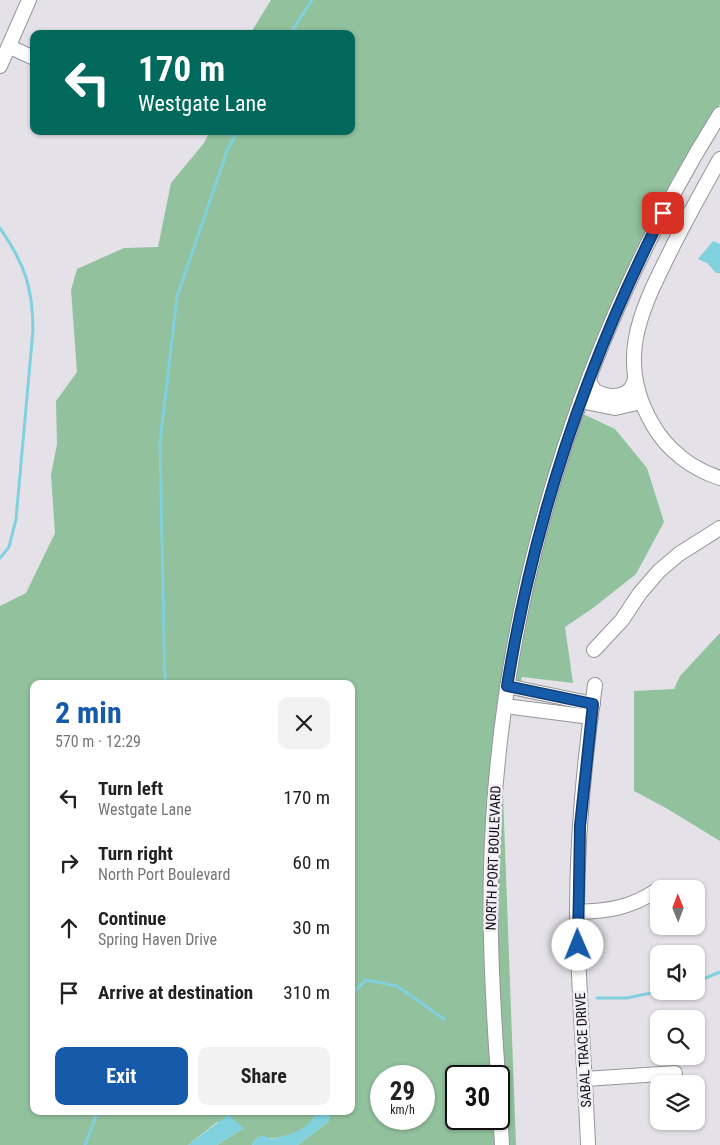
<!DOCTYPE html>
<html lang="en">
<head>
<meta charset="utf-8">
<style>
  body { margin:0; font-family:"Roboto Condensed",sans-serif; background:#f2f2f2; color:#222; height:100vh; display:flex; flex-direction:column; font-size:19px; white-space:nowrap }
  * { box-sizing:border-box; margin:0 }
  p { font-size:16px; color:#767676 }
  .icon { flex:none; width:28px; height:28px; fill:none; stroke:currentColor; stroke-width:2; stroke-linecap:round; stroke-linejoin:round }
  .map { position:relative; flex:1; overflow:hidden }
  .details { position:absolute; left:30px; top:680px; width:325px; height:435px; display:flex; flex-direction:column; background:#fff; border-radius:10px; box-shadow:0 1px 4px #0004 }
  .details>* { flex:none }
  .guide { position:absolute; left:30px; top:30px; width:325px; height:105px; border-radius:10px; box-shadow:0 1px 4px #0004; background:#00695c; color:#fff; overflow:hidden }
  .needle { width:32px; rotate:359deg }
  .controls { position:absolute; left:650px; top:880px; display:grid; gap:10px }
  .controls a { display:grid; place-items:center; width:55px; height:55px; border-radius:10px; background:#fff; box-shadow:0 1px 4px #0004; font-size:25px }
  .speed { position:absolute; left:370px; top:1065px; display:flex; gap:10px; font-size:25px; font-weight:700; text-align:center }
  .speed>* { display:grid; place-content:center; width:65px; height:65px; border-radius:50%; background:#fff; box-shadow:0 1px 4px #0004; line-height:1 }
  .speed small { font-size:12px; font-weight:400 }
  .speed .limit { border:2px solid #111; border-radius:8px; background:#fff; color:#111 }
  .pin { position:absolute; display:grid; place-items:center; width:42px; height:42px; color:#fff; margin:-21px; border-radius:10px; box-shadow:0 2px 8px #0006 }
  .me { position:absolute; width:55px; margin:-28px; rotate:359deg; stroke-linejoin:round; filter:drop-shadow(0 0 4px #0008) }
  .turn { display:flex; align-items:center; gap:18px; height:105px; padding:0 25px; font-size:22px }
  .turn .icon { width:65px; height:65px; stroke-width:2.5 }
  .turn b { display:block; font-size:35px; line-height:42px }
  .round { display:grid; place-items:center; flex:none; width:52px; height:52px; border-radius:10px; background:#f2f2f2 }
  .head { display:flex; align-items:center; justify-content:space-between; height:85px; padding:0 25px }
  h1 { font-size:30px; font-weight:700; line-height:38px; color:#165aaa }
  .action { display:flex; gap:10px; margin-top:auto; padding:10px 25px }
  .action a { flex:1; height:58px; border-radius:10px; background:#165aaa; color:#fff; font-size:20px; font-weight:700; line-height:58px; text-align:center }
  .action a+a { background:#f2f2f2; color:#222 }
  ul { padding:0; list-style:none }
  li { display:flex; align-items:center; gap:15px; height:65px; padding:0 25px }
  li div { flex:1 }
  li b { display:block; font-size:19px }
  li em { font-style:normal }
  .map>svg:first-child { display:block }
  .green { fill:#91c19d; fill-rule:evenodd }
  .water { fill:#80d0de }
  .lines { fill:none; stroke-linecap:round; stroke-linejoin:round }
  .stream { stroke:#80d0de; stroke-width:3 }
  .minor-casing { stroke:#969499; stroke-width:16 }
  .minor { stroke:#fff; stroke-width:14 }
  .route-casing { stroke:#0e3a6e; stroke-width:12 }
  .route { stroke:#165aaa; stroke-width:9 }
  .labels { text-anchor:middle; dominant-baseline:central; stroke-width:5; stroke-linejoin:round; paint-order:stroke }
  .street-label { font-size:14px; fill:#100f11; stroke:#f1eff5 }
</style>
</head>
<body>
<div class="map">
<svg width="720" height="1145" viewBox="0 0 720 1145">
  <rect width="100%" height="100%" fill="#e4e2e8"/>
  <g class="green">
    <path d="M 271,0 L 720,0 L 720,104 L 687,155 L 643,240 L 585,367 L 554,459 L 519,594 L 502,685 L 493,1076 L 456,1076 L 456,1119 L 495,1119 L 497,1145 L 298,1145 L 328,1122 L 331,1111 L 351,1111 L 351,684 L 34,684 L 34,1111 L 318,1111 C 307,1135 279,1139 255,1139 L 252,1145 L 217,1145 L 244,1128 L 217,1122 L 188,1145 L 0,1145 L 0,606 L 26,593 L 55,533 L 51,475 L 57,444 L 56,401 L 77,372 L 71,290 L 77,269 L 124,248 L 158,247 L 171,183 L 204,143 L 210,131 L 351,131 L 351,34 L 250,34 ZM 381,1076 L 424,1076 L 424,1119 L 381,1119 Z"/>
    <polygon points="581,413 615,429 647,468 664,522 636,574 593,608 565,627 573,683 522,677 520,684 513,682 545,526"/>
    <polygon points="720,633 720,841 666,808 634,791 634,691 674,689 680,676"/>
    <polygon points="502,767 516,1145 507,1145 495,918"/>
  </g>
  <g class="water">
    <polygon points="713,241 720,244 720,273 716,273 707,263 698,259"/>
    <path d="M 318,1111 L 331,1111 L 328,1122 L 298,1145 L 252,1145 L 255,1139 L 263,1135 L 271,1139 C 290,1135 309,1130 318,1111 Z"/>
    <polygon points="228,1115 244,1128 217,1145 188,1145"/>
  </g>
  <g class="lines">
    <g class="stream">
      <polyline points="290,34 312,0"/>
      <path d="M 0,228 C 24,263 33,287 33,330 L 16,519 L 9,547 L 0,558"/>
      <polyline points="165,684 160,443 177,297 227,151 238,131"/>
      <polyline points="696,982 720,972"/>
      <polyline points="351,995 366,980 397,986 444,1019"/>
      <polyline points="597,998 627,998 661,991"/>
      <polyline points="85,1145 98,1111"/>
    </g>
    <defs>
      <g id="minor">
        <polyline points="10,47 34,58"/>
        <polyline points="0,66 29,0"/>
        <path d="M 720,159 C 702,191 684,223 668,256 C 639,314 616,363 653,425 C 667,450 692,469 720,478"/>
        <path d="M 590,375 L 589,382 L 595,391 C 610,399 632,399 635,378"/>
        <polyline points="580,401 615,408 641,402"/>
        <polyline points="594,650 622,620 640,593 659,571 679,554 720,528"/>
        <polyline points="507,686 593,704"/>
        <polyline points="505,706 591,717"/>
        <path d="M 577,912 C 608,911 631,908 657,890"/>
        <path d="M 498,1076 C 493,1007 489,939 491,869 C 498,603 579,340 720,114"/>
        <polyline points="585,1079 675,1073"/>
        <polyline points="499,1093 502,1145"/>
        <path d="M 588,1145 C 585,1068 578,990 577,913 C 577,836 584,761 595,685"/>
      </g>
    </defs>
    <use href="#minor" class="minor-casing"/>
    <use href="#minor" class="minor"/>
  </g>
  <g class="lines">
    <defs>
      <path id="route" d="M 578,945 L 580,826 L 593,704 L 507,686 C 534,519 586,364 663,213"/>
    </defs>
    <use href="#route" class="route-casing"/>
    <use href="#route" class="route"/>
  </g>
  <g class="labels">
    <g class="street-label">
      <text transform="translate(493 858) rotate(-88)">NORTH PORT BOULEVARD</text>
      <text transform="translate(583 1050) rotate(-93)">SABAL TRACE DRIVE</text>
    </g>
  </g>
</svg>
<div class="controls">
<a><svg class="needle" viewBox="-14 -14 28 28"><path d="M0-13l5 13h-10z" fill="#e53935"/><path d="M0 13l5-13h-10z" fill="#767676"/></svg></a>
<a><svg class="icon" aria-label="sound" viewBox="0 0 24 24"><path d="M4 9h4l5-4v14l-5-4H4zM17 9q2 3 0 6"/></svg></a>
<a><svg class="icon" aria-label="search" viewBox="0 0 24 24"><circle cx="10" cy="10" r="6"/><path d="M15 15l6 6"/></svg></a>
<a><svg class="icon" aria-label="layers" viewBox="0 0 24 24"><path d="M12 4l9 5-9 5-9-5zM3 14l9 5 9-5"/></svg></a>
</div>
<div class="speed"><div>29<small>km/h</small></div><div class="limit">30</div></div>
<div class="pin" style="left:663px;top:213px;background:#d93025"><svg class="icon" aria-label="arrive" viewBox="0 0 24 24"><path d="M6 21V4h12l-3 4 3 4H6"/></svg></div>
<svg class="me" style="left:578px;top:945px" viewBox="-20 -20 40 40"><circle r="19" fill="#fff"/><path d="M0-13L10 11 0 6-10 11z" fill="#165aaa"/></svg>
<div class="guide">
<div class="turn"><svg class="icon" aria-label="left" viewBox="0 0 24 24"><path d="M17 20v-9H6M10 6l-5 5 5 5"/></svg><div><b>170 m</b>Westgate Lane</div></div>
</div>
<section class="details">
<div class="head"><div><h1>2 min</h1><p>570 m · 12:29</p></div><a class="round"><svg class="icon" aria-label="close" viewBox="0 0 24 24"><path d="M6 6l12 12M18 6L6 18"/></svg></a></div>
<ul>
<li><svg class="icon" aria-label="left" viewBox="0 0 24 24"><path d="M17 20v-9H6M10 6l-5 5 5 5"/></svg><div><b>Turn left</b><p>Westgate Lane</p></div><em>170 m</em></li>
<li><svg class="icon" aria-label="right" viewBox="0 0 24 24"><path d="M7 20v-9h11M14 6l5 5-5 5"/></svg><div><b>Turn right</b><p>North Port Boulevard</p></div><em>60 m</em></li>
<li><svg class="icon" aria-label="ahead" viewBox="0 0 24 24"><path d="M12 20V5M6 11l6-6 6 6"/></svg><div><b>Continue</b><p>Spring Haven Drive</p></div><em>30 m</em></li>
<li><svg class="icon" aria-label="arrive" viewBox="0 0 24 24"><path d="M6 21V4h12l-3 4 3 4H6"/></svg><div><b>Arrive at destination</b></div><em>310 m</em></li>
</ul>
<div class="action"><a>Exit</a><a>Share</a></div>
</section>
</div>
</body>
</html>
